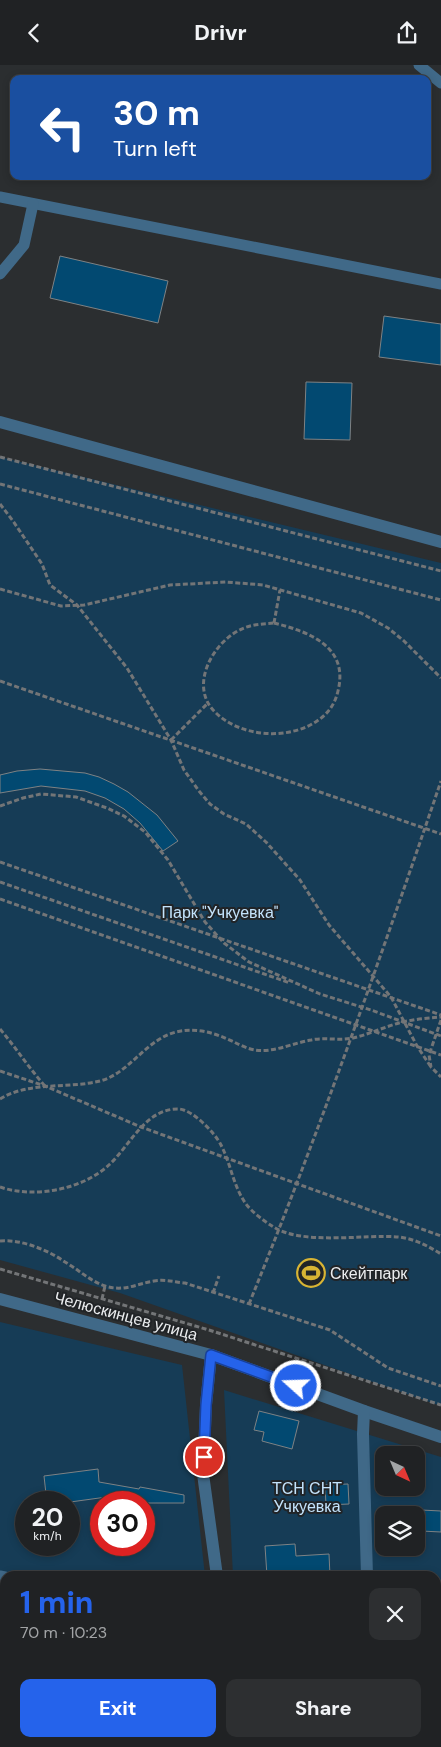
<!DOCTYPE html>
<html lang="en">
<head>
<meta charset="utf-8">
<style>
  body { margin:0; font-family:"DM Sans",sans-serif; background:#2d2f31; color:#f1f3f6; height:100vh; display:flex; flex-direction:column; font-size:19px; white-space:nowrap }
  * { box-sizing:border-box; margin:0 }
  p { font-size:16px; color:#a2a4a6 }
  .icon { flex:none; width:28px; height:28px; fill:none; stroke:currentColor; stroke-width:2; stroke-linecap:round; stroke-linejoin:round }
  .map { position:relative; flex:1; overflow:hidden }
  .details { position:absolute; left:0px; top:1506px; width:441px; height:176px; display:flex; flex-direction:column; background:#202224; border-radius:15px 15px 0 0; box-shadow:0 2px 8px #0003,0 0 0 1px #3d3f41 }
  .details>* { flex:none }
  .banner { position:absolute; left:10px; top:10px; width:421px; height:105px; border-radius:10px; box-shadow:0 2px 8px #0003,0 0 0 1px #3d3f41; background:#1a4fa0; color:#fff; overflow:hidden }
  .needle { width:32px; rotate:136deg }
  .fabs { position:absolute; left:375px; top:1381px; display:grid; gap:10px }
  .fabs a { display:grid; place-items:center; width:50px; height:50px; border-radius:10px; background:#202224; box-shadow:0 2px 8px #0003,0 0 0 1px #3d3f41; font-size:25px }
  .speed { position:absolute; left:15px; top:1426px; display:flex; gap:10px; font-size:25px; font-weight:700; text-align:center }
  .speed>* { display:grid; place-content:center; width:65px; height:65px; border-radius:50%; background:#202224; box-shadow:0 2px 8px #0003,0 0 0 1px #3d3f41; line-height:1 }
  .speed small { font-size:12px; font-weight:400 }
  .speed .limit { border:8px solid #d22; background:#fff; color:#111 }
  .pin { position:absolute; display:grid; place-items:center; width:42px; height:42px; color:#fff; margin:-21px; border:2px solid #fff; border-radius:50%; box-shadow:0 1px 5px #0007 }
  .me { position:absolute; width:55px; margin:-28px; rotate:290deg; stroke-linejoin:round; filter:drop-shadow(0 0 4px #0008) }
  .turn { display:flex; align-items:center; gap:18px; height:105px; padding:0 20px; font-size:22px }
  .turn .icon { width:65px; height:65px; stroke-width:2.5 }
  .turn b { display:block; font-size:35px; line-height:42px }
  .round { display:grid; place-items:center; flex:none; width:52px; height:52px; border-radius:10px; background:#2d2f31 }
  .headline { display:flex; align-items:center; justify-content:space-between; height:85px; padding:0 20px }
  h1 { font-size:30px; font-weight:800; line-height:38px; color:#2563eb }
  .button { display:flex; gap:10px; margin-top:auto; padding:10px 20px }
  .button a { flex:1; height:58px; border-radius:10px; background:#2563eb; color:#fff; font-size:20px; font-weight:800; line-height:58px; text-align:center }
  .button a+a { background:#2d2f31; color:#f1f3f6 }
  header { display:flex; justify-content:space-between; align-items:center; height:65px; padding:0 20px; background:#202224; font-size:22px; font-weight:800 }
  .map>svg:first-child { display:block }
  .green { fill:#163c56; fill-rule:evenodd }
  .building { fill:#024971; stroke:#7e8284 }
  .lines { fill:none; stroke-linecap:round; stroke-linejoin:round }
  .path { stroke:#737577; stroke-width:3; stroke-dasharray:5 2.5; stroke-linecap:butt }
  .service { stroke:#406988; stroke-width:11 }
  .minor { stroke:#406988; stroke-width:12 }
  .route-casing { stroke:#184099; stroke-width:12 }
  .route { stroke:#2563eb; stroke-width:9 }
  .labels { text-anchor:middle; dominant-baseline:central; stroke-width:4; stroke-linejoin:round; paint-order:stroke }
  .park-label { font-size:16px; fill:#c3e3fc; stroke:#212427 }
  .poi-label { font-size:16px; fill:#ebedef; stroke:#212427; text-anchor:start }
  .street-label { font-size:16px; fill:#ebedef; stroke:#212427 }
</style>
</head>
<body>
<header><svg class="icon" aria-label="back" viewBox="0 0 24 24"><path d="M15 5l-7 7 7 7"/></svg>Drivr<svg class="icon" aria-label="share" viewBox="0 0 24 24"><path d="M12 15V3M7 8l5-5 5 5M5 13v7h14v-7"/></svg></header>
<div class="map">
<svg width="441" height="1682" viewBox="0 0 441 1682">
  <rect width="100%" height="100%" fill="#2b2e30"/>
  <g class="green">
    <polygon points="0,392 441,498 441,1341 120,1228 0,1195"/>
    <path d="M 0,1257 L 182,1300 L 205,1511 L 5,1511 L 5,1678 L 222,1678 L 222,1682 L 0,1682 ZM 26,1438 L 69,1438 L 69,1480 L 26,1480 ZM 101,1438 L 144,1438 L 144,1480 L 101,1480 Z"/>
    <path d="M 224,1325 L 441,1392 L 441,1682 L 241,1682 L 241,1678 L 436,1678 L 436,1511 L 233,1511 ZM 384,1390 L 416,1390 L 416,1422 L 384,1422 ZM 384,1450 L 416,1450 L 416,1482 L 384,1482 Z"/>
  </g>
  <g class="building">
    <polygon points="60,191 168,216 158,258 50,233"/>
    <polygon points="384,251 441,259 441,300 379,292"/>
    <polygon points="306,317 352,318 350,375 304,374"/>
    <polygon points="40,704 85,708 99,712 114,719 128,727 157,750 178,776 163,786 140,758 124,744 105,733 85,726 41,721 0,728 0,710 17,706"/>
    <polygon points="259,1346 299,1356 292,1384 262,1376 264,1367 254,1365"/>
    <polygon points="98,1404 99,1417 139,1424 140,1422 184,1430 184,1438 120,1438 121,1430 63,1438 47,1438 44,1411"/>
    <polygon points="348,1419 349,1439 326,1440 325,1420"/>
    <polygon points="421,1445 441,1446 441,1467 421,1466"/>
    <polygon points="295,1479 296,1491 329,1489 330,1511 267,1511 265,1481"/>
  </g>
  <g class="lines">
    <g class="path">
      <polyline points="0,392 441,506"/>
      <polyline points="0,419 441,535"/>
      <polyline points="0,439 13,456 42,499 50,520 77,540 127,603 171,675 184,705 199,726 210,739 224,749 246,759 266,777 300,815 329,860 391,932 417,981 431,1002"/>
      <polyline points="0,524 61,541 84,540 170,520 226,517 263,520 361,548 388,563 404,576 441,613"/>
      <path d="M 274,558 C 310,567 349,582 338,626 C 335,639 328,649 317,656 C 287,676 239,672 214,646 C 188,619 215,574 244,563 C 254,559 264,559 274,558 Z"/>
      <polyline points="274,558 280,525"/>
      <polyline points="0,616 441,769"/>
      <polyline points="171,675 208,638"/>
      <polyline points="0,741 23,733 41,729 53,730 76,732 107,743 124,751 145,767 168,795 205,857 224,878 249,897 320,929 371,945 441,971"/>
      <polyline points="0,797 441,950"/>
      <polyline points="0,817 290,918"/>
      <polyline points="0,834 441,990"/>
      <polyline points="441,955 429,990 431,1002 441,1012"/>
      <path d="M 0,964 C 16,983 29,1003 45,1021"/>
      <polyline points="0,1006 45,1021 141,1062 441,1171"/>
      <path d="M 0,1034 C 29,1016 68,1024 100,1016 C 130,1008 145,975 176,967 C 197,962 215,968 234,977 C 240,980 248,984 255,985 C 273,988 293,978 311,975 C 324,972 339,976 353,973 C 370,969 386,961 403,957 C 415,954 429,953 441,952"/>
      <path d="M 0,1122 C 35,1134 84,1124 110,1099 C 131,1079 146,1043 179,1044 C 193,1045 215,1068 221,1080 C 231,1099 233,1121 246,1139 C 252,1147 264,1156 272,1161 C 301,1181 364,1169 399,1172 C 415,1174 428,1181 441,1189"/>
      <path d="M 0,1176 C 21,1174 48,1185 65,1197 C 79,1205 90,1216 105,1221 C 124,1227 136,1219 154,1216 C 165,1214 174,1217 185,1218 L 330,1265 L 388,1303 L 441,1321"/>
      <polyline points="0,1204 209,1265 441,1340"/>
      <polyline points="213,1228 219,1211"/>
      <polyline points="102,1234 105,1221"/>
      <path d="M 249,1239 C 319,1067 381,892 441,716"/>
    </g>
    <g class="service">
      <polyline points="419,0 441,18"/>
      <polyline points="0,132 441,219"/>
      <polyline points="0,209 24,180 33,139"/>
      <polyline points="0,1511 5,1512"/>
    </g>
    <g class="minor">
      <polyline points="0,357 441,477"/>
      <polyline points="0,1234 211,1290 364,1346 441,1372"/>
      <polyline points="211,1290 206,1340 203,1409 217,1511"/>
      <polyline points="364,1346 363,1369 367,1511"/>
      <polyline points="232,1678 232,1682"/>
      <polyline points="371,1678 372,1682"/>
    </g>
  </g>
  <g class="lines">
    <defs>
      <polyline id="route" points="204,1392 206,1340 211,1290 296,1321"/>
    </defs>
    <use href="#route" class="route-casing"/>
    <use href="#route" class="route"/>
  </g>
  <defs>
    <symbol id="stadium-ring" viewBox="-11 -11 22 22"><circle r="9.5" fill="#212427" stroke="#d8b434" stroke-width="1.5"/><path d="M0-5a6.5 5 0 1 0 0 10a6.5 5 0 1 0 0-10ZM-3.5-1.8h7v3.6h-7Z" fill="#d8b434"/></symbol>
  </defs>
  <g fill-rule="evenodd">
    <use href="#stadium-ring" x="295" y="1192" width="32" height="32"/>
  </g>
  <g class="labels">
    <g class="park-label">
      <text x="220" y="847">Парк "Учкуевка"</text>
      <text x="307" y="1423">ТСН СНТ<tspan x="307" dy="18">Учкуевка</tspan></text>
    </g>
    <g class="poi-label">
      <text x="330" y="1208">Скейтпарк</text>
    </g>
    <g class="street-label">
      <text transform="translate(126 1251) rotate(15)">Челюскинцев улица</text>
    </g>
  </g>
</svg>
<div class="fabs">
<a><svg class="needle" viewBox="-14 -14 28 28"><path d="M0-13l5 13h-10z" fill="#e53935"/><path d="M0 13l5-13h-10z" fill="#a2a4a6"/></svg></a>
<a><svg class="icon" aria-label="layers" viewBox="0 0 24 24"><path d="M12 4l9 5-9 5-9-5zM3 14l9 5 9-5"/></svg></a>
</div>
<div class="speed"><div>20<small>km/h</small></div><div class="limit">30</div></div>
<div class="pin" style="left:204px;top:1392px;background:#d93025"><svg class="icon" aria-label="arrive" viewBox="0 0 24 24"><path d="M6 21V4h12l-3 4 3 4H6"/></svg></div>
<svg class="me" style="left:296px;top:1321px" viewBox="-20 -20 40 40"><circle r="17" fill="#2563eb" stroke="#fff" stroke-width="3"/><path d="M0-11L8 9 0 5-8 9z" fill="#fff"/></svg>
<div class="banner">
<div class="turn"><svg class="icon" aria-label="left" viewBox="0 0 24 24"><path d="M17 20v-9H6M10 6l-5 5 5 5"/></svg><div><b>30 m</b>Turn left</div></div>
</div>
<section class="details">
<div class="headline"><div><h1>1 min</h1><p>70 m · 10:23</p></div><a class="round"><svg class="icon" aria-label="close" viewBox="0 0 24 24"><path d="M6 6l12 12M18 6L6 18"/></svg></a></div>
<div class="button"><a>Exit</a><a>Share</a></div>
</section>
</div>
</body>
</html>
